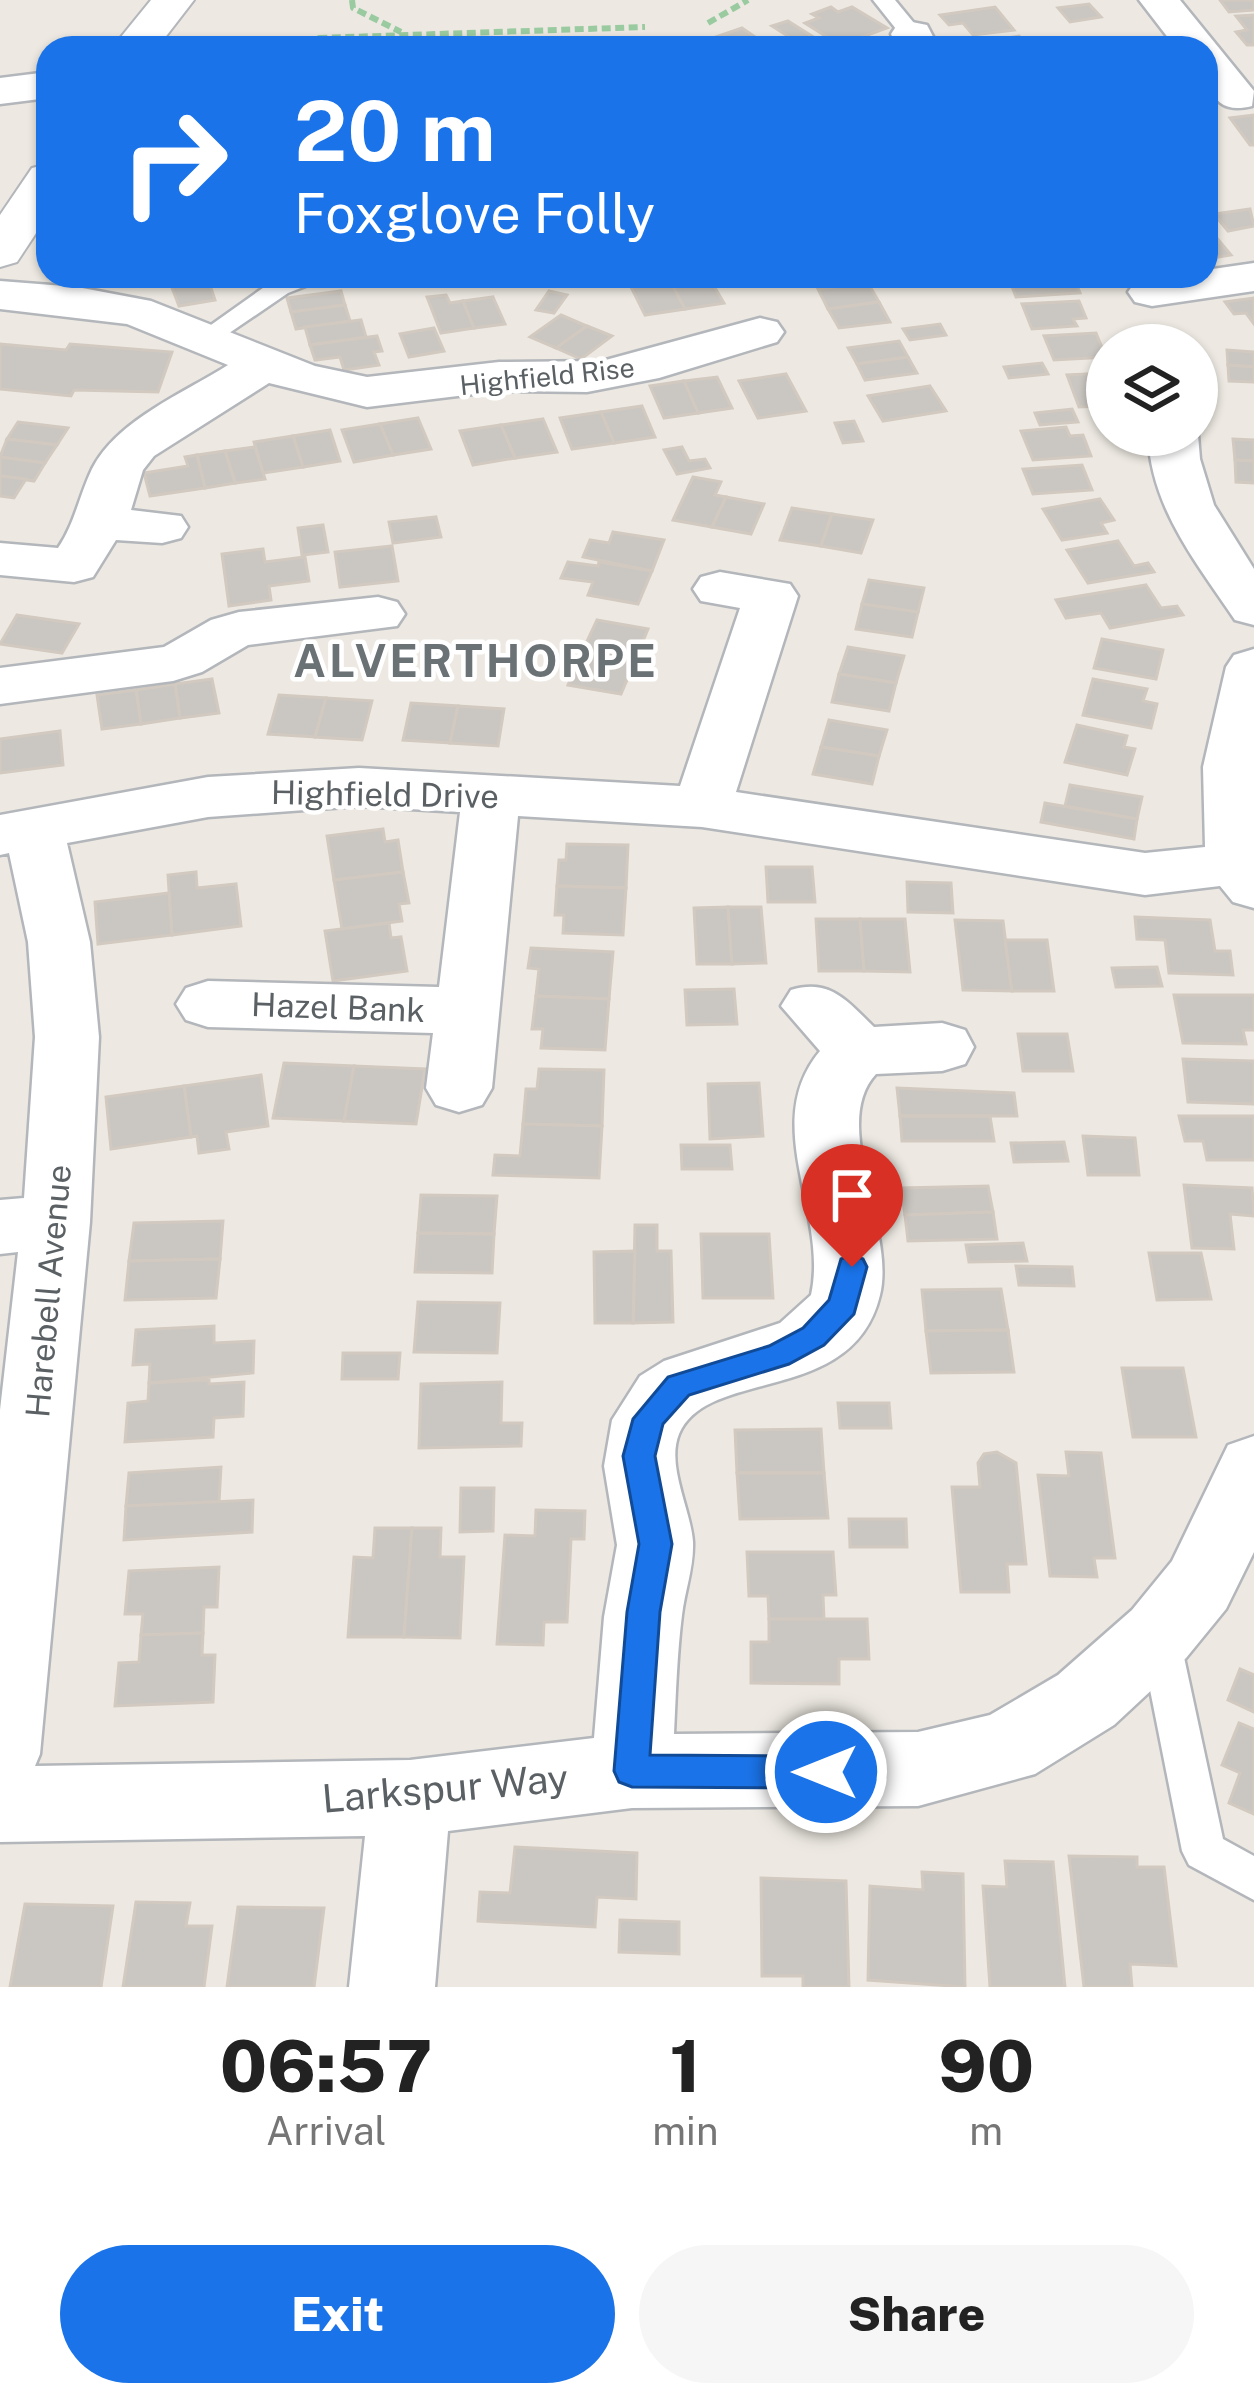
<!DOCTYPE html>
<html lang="en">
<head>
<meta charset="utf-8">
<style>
  body { margin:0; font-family:"Public Sans",sans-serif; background:#f6f6f6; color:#222; height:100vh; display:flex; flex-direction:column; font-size:45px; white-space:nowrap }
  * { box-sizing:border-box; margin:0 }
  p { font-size:39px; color:#767676 }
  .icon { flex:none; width:66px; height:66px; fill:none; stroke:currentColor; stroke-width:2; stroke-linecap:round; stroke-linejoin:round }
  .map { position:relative; height:1987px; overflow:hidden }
  .details { display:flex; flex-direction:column; background:#fff; flex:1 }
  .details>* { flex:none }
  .top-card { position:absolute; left:36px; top:36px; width:1182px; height:252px; border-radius:36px; box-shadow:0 3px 9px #0004; background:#1a73e8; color:#fff; overflow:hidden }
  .buttons { position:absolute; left:1086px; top:324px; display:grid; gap:24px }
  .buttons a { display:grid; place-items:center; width:132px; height:132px; border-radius:50%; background:#fff; box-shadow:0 3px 9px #0004; font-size:60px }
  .pin { position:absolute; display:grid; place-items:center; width:102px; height:102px; color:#fff; margin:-123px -51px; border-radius:50% 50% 50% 0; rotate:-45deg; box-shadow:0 0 12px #0007 }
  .pin .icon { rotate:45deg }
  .me { position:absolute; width:132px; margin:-66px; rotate:270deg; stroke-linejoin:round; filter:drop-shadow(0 0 9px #0008) }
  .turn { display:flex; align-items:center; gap:42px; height:252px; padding:0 60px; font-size:54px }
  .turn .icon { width:156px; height:156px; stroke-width:2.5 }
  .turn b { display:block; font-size:84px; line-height:102px }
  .eta { display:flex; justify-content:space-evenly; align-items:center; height:204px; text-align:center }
  .eta b { font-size:72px; font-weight:800; line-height:84px }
  .action { display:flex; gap:24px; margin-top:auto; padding:24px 60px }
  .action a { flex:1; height:138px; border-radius:72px; background:#1a73e8; color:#fff; font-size:48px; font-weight:800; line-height:138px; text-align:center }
  .action a+a { background:#f6f6f6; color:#222 }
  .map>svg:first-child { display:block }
  .building { fill:#cac6c1; stroke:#d2cac0; stroke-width:3 }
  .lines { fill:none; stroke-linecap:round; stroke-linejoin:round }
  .service-casing { stroke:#b3b6ba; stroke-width:5 }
  .minor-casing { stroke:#b3b6ba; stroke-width:5 }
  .tertiary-casing { stroke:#b3b6ba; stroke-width:4 }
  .path { stroke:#9acba0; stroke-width:6; stroke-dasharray:9 4.5; stroke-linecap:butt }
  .service { fill:#fff; fill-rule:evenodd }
  .minor { fill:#fff; fill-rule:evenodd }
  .tertiary { fill:#fff; fill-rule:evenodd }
  .route { fill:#1a73e8; stroke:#114b97; stroke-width:3 }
  .labels { text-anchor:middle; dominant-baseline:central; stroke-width:9; stroke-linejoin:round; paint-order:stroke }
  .far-street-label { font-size:27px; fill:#5a6063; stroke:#fff }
  .street-label { font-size:33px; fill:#5a6063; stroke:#fff }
  .near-street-label { font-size:39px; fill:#5a6063; stroke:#fff }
  .district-label { font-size:45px; font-weight:bold; letter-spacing:3px; fill:#6b7275; stroke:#fff }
</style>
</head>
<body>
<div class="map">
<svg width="1254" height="1987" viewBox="0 0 1254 1987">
  <rect width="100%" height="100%" fill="#ede9e2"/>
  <g class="building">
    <polygon points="1220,0 1254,0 1254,10 1229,12"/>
    <polygon points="1089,4 1101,17 1070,22 1058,8"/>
    <polygon points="831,7 838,12 852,7 887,28 840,45 805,23 819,18 812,14"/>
    <polygon points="995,7 1014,30 973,35 963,23 949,25 940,15"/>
    <polygon points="1254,15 1254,45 1247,45 1236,32 1247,30 1236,16"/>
    <polygon points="788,21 831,48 775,48 770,45 791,38 772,26"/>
    <polygon points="742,28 761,41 733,48 716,37"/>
    <polygon points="1019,36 1029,48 982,48 977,43"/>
    <polygon points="1254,115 1254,145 1250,145 1230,118"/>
    <polygon points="1250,209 1254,226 1228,231 1214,214"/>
    <polygon points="1206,231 1211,231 1231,255 1206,259"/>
    <polygon points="207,276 215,300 179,306 171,285 162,286 159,278"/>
    <polygon points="708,276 724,303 685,309 670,281"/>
    <polygon points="1008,276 1067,276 1074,278 1080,293 1016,297"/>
    <polygon points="670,281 685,309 645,315 631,287"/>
    <polygon points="868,283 879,302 828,309 818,289"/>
    <polygon points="341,291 345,305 291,312 287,298"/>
    <polygon points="549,291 567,295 554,313 536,310"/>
    <polygon points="446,295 450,303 463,301 474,328 441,333 427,297"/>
    <polygon points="493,297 505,324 474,328 463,301"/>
    <polygon points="1254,298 1254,324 1246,313 1234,314 1225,302"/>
    <polygon points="1079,301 1086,318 1073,319 1077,326 1032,329 1022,304"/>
    <polygon points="879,302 890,322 839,328 828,309"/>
    <polygon points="345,305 350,321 296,329 291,312"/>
    <polygon points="561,315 587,326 556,348 530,337"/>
    <polygon points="361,320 366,337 310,345 305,327"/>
    <polygon points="940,324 946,335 910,340 903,329"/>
    <polygon points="587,326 612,336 581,359 556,348"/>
    <polygon points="434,328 444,351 409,357 400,334"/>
    <polygon points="1096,333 1106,357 1054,360 1044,336"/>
    <polygon points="377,336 382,351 374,352 379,365 344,370 340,357 315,360 310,345"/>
    <polygon points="899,341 908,357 857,364 848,348"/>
    <polygon points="0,344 66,350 70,344 172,352 158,392 74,390 71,396 0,389"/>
    <polygon points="1227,350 1254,352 1254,367 1228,365"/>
    <polygon points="908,357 917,373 865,380 857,364"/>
    <polygon points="1042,363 1048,374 1009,378 1004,367"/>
    <polygon points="1228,365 1254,367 1254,382 1229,381"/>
    <polygon points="1107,373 1107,386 1092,387 1100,406 1079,407 1067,375"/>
    <polygon points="786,374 806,411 758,418 739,381"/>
    <polygon points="717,377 732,408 698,413 684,381"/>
    <polygon points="684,381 698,413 664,418 650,386"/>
    <polygon points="930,386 946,411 883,421 868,396"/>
    <polygon points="642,406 655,437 614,443 601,412"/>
    <polygon points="1072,409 1078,422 1040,425 1035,413"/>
    <polygon points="601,412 614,443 572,449 560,418"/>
    <polygon points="418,418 431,449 393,455 380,424"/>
    <polygon points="543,419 557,452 515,458 501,425"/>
    <polygon points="854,421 863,441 843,443 835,423"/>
    <polygon points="18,422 68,428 57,445 7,439"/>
    <polygon points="380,424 393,455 354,462 342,430"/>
    <polygon points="501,425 515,458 473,465 460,431"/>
    <polygon points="1066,427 1070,436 1083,435 1091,456 1033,460 1021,431"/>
    <polygon points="330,430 340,461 303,467 293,436"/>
    <polygon points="293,436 303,467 263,473 254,442"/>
    <polygon points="7,439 57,445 45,463 0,457"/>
    <polygon points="1233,439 1254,440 1254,461 1235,460"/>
    <polygon points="255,447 265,479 235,483 225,451"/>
    <polygon points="682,447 689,461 705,459 710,468 677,474 664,450"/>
    <polygon points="225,451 235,483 205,488 197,455"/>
    <polygon points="197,455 205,488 150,496 144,473 188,466 185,457"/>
    <polygon points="0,457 45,463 34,481 0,476"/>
    <polygon points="1235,460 1254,461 1254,483 1236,482"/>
    <polygon points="1082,465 1092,490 1033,494 1023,469"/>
    <polygon points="0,476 26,479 14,498 0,496"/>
    <polygon points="693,477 721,482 715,495 726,497 712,527 673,520"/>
    <polygon points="726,497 764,504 751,534 712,527"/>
    <polygon points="1100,499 1114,520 1101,523 1107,533 1062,540 1043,509"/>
    <polygon points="792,508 832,514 821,546 780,540"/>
    <polygon points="832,514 873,520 861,553 821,546"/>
    <polygon points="436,517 441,537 393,543 389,522"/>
    <polygon points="323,525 328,552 302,555 298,528"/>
    <polygon points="613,532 664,540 652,571 583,557 590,540 609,543"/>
    <polygon points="1118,541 1134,566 1148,563 1154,572 1088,583 1067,550"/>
    <polygon points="392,546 398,581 340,587 335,552"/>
    <polygon points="263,549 265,562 305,557 309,581 269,586 271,600 229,606 222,554"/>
    <polygon points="568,562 598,566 599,562 652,571 638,604 588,595 593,582 561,578"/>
    <polygon points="869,580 924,588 918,612 862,604"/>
    <polygon points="1146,585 1161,608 1177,606 1183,615 1110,628 1101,613 1066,618 1056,600"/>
    <polygon points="862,604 918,612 912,637 856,629"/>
    <polygon points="17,615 79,624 62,653 0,644"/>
    <polygon points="597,620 648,629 635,661 582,652"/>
    <polygon points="1102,639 1163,650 1156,679 1094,668"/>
    <polygon points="848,647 904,656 896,683 839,674"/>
    <polygon points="582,652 635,661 621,694 568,685"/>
    <polygon points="839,674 896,683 889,711 832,702"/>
    <polygon points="212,679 219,713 180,718 175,684"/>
    <polygon points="1093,679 1147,689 1143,701 1157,704 1151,728 1083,715"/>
    <polygon points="175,684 180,718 141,724 136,690"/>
    <polygon points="136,690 141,724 102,729 97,695"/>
    <polygon points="279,695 326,698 315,737 268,734"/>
    <polygon points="326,698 372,701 362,740 315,737"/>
    <polygon points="411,703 458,706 450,743 403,740"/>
    <polygon points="458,706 504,709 498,746 450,743"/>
    <polygon points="829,720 887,730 879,756 821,747"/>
    <polygon points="1077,725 1127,736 1124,747 1135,749 1127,775 1065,762"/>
    <polygon points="60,731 63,765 0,773 0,739"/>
    <polygon points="821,747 879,756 872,784 813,774"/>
    <polygon points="1070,785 1142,797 1137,819 1065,806"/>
    <polygon points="1045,803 1137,819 1134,839 1041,822"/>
    <polygon points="383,829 385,842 398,840 403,872 334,880 327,836"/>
    <polygon points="567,844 628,845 626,888 557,886 559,860 566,860"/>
    <polygon points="766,867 812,867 815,902 768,902"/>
    <polygon points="196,872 197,888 236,884 241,926 172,935 168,875"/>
    <polygon points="403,872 409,903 399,904 402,921 342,929 334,880"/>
    <polygon points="907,882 951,883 953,913 908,912"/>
    <polygon points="557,886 626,888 623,935 563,933 564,915 555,915"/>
    <polygon points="169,893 172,935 98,944 95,902"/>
    <polygon points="728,907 732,964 697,964 694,908"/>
    <polygon points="728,907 761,907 766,963 732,964"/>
    <polygon points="1135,917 1210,920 1215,951 1230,951 1233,975 1169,973 1165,940 1137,939"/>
    <polygon points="816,919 860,919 864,971 819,971"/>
    <polygon points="860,919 905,919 910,972 864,971"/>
    <polygon points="955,920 1003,921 1012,991 963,990"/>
    <polygon points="389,923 391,938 401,937 407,971 333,981 325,931"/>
    <polygon points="1005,940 1047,940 1054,991 1012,991"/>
    <polygon points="531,948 613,952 609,999 536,996 539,969 528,968"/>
    <polygon points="1157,967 1162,986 1116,987 1112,968"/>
    <polygon points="734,989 737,1024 687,1025 685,990"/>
    <polygon points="1174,995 1254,995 1254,1030 1243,1030 1246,1044 1183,1043"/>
    <polygon points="536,996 609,999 605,1050 541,1048 543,1029 532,1029"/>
    <polygon points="1018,1034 1067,1034 1073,1071 1023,1071"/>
    <polygon points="1183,1059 1254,1061 1254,1104 1188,1102"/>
    <polygon points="284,1063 354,1066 344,1121 273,1118"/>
    <polygon points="354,1066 425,1069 416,1124 344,1121"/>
    <polygon points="539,1069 604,1070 602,1126 523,1124 526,1089 537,1089"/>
    <polygon points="261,1075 268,1126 226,1132 229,1149 199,1153 197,1136 191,1137 184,1086"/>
    <polygon points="759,1083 763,1136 710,1139 708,1084"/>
    <polygon points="184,1086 191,1137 111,1149 106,1097"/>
    <polygon points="897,1088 1014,1093 1017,1116 900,1116"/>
    <polygon points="900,1116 990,1116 994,1141 902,1141"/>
    <polygon points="1179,1116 1254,1116 1254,1160 1207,1160 1203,1141 1185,1141"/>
    <polygon points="523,1124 602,1126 599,1178 493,1175 495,1155 520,1156"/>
    <polygon points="1083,1136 1135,1138 1139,1175 1088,1175"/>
    <polygon points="1064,1142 1068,1161 1014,1162 1011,1143"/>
    <polygon points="681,1145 730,1145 732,1169 682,1169"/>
    <polygon points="1184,1185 1252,1188 1254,1216 1230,1214 1234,1249 1192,1248"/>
    <polygon points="988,1186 993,1212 905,1215 901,1188"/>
    <polygon points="421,1195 497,1196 494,1234 418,1233"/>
    <polygon points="993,1212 997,1239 908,1241 905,1215"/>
    <polygon points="223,1221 220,1259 129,1261 134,1223"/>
    <polygon points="635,1225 657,1225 657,1251 671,1251 673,1322 633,1323"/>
    <polygon points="418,1233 494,1234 492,1273 415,1272"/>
    <polygon points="701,1234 769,1234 773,1298 703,1298"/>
    <polygon points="1023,1243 1027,1261 969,1262 966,1245"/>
    <polygon points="635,1251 633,1323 595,1323 594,1252"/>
    <polygon points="1149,1253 1201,1253 1211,1299 1157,1300"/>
    <polygon points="220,1259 216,1298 125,1300 129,1261"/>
    <polygon points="1016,1266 1072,1267 1074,1286 1019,1285"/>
    <polygon points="1001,1289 1008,1330 926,1331 922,1290"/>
    <polygon points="418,1302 500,1303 497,1353 414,1352"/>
    <polygon points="214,1326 214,1343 254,1341 253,1373 149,1383 150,1364 133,1365 136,1330"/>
    <polygon points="1008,1330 1014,1372 931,1373 926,1331"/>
    <polygon points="343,1353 400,1353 398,1379 342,1379"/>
    <polygon points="1122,1368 1183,1368 1196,1437 1133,1437"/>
    <polygon points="209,1380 209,1384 244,1382 243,1416 214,1418 213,1437 125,1442 128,1403 148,1401 149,1383"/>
    <polygon points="502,1382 501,1423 522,1423 521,1446 419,1448 421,1384"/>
    <polygon points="838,1403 889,1403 891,1428 840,1428"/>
    <polygon points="821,1429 824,1473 737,1473 735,1430"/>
    <polygon points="997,1452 1016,1463 1026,1564 1007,1564 1009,1592 961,1592 952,1487 980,1487 978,1463 984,1454"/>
    <polygon points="1066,1452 1101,1453 1115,1558 1094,1558 1097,1577 1050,1576 1038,1475 1069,1476"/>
    <polygon points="221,1467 219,1502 126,1506 129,1473"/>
    <polygon points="737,1473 824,1473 828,1518 740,1519"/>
    <polygon points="461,1488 494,1488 493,1531 460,1532"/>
    <polygon points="253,1500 252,1532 124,1540 126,1506"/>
    <polygon points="536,1510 585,1511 584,1539 571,1539 567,1622 544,1622 543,1645 497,1644 505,1535 535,1536"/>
    <polygon points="849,1519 906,1519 907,1547 850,1547"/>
    <polygon points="375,1528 412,1528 404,1637 348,1637 354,1557 373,1558"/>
    <polygon points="412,1528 441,1528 440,1557 464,1557 460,1638 404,1637"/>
    <polygon points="747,1552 833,1552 836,1595 823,1595 824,1620 769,1619 768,1596 749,1596"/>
    <polygon points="219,1567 217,1607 204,1607 203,1633 141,1635 143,1614 125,1614 129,1571"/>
    <polygon points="769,1619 867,1619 869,1659 839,1659 839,1684 751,1683 751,1642 769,1642"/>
    <polygon points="203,1633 202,1655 215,1655 213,1702 115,1706 119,1663 139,1662 141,1635"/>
    <polygon points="1240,1669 1254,1675 1254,1712 1228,1700"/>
    <polygon points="1239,1723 1254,1729 1254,1814 1229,1803 1240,1773 1222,1765"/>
    <polygon points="515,1847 637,1853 636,1899 597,1897 595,1927 478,1921 480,1892 510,1893"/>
    <polygon points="1069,1856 1137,1857 1137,1867 1164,1867 1176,1966 1130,1964 1132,1987 1084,1987"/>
    <polygon points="1005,1861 1053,1862 1065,1987 990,1987 983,1886 1007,1887"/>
    <polygon points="922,1872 963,1874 965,1987 868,1980 870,1886 923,1890"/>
    <polygon points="761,1878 846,1881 849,1987 803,1987 803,1976 762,1976"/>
    <polygon points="136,1902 190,1903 186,1926 212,1926 204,1987 123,1987"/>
    <polygon points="25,1904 113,1906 101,1987 10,1987"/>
    <polygon points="238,1907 324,1908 314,1987 227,1987"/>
    <polygon points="620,1920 679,1922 679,1954 619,1952"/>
  </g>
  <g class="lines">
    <defs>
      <g id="service">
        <polygon points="873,0 895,0 923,34 920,39 904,39"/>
        <polygon points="676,39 691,43 694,48 667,48 668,41"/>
        <polygon points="293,276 331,276 288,293 216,342 198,342 194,337 270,283"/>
        <polygon points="1159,1616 1173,1621 1179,1634 1223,1839 1254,1856 1254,1900 1189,1865 1182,1851 1139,1634 1145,1621"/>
      </g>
      <g id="minor">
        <path d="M 1139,0 L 1180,0 L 1254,91 L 1252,106 C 1209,117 1206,81 1206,48 L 1176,48 Z"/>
        <polygon points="912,22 927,25 939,48 897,48 891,34 897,25"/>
        <polygon points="48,72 48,98 0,104 0,78"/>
        <polygon points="1254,263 1254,291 1152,306 1135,302 1128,292 1135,282 1206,276 1206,270"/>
        <path d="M 0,281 L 77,287 L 151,301 L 315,366 L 367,377 L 499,362 L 602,361 L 760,318 L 777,322 L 784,332 L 777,342 L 659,378 L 587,392 L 499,391 L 367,407 L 269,383 L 154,456 L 143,470 L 131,510 L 181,516 L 188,527 L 181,538 L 162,543 L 116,540 L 93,577 L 74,582 L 0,575 L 0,543 L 58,548 C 75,523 79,496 92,469 C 117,420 184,393 228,365 L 127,324 L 0,309 Z"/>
        <path d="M 1148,435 L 1198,435 L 1200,459 L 1214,505 L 1254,569 L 1254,625 L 1235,620 C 1196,562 1151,508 1148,435 Z"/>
        <path d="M 720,572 L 790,584 L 798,596 L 736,792 L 1145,853 L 1205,847 L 1203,767 L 1226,667 L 1234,655 L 1254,649 L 1254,908 L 1233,902 L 1220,886 L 1145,895 L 702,827 L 518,816 L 492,1088 L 482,1105 L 459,1112 L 436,1105 L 426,1088 L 433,1033 L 208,1027 L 186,1020 L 176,1004 L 186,988 L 208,981 L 439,987 L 460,812 L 359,806 L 208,817 L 67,843 L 90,942 L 99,1037 L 90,1222 L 40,1754 L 35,1766 L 410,1760 L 594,1738 L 604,1617 L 617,1545 L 604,1466 L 612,1420 L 640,1376 L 664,1361 L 780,1323 L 811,1295 C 829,1214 759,1124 820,1051 L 781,1006 L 791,990 C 830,978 847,1001 874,1027 L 942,1023 L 965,1030 L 974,1047 L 965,1064 L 942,1071 L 876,1074 C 829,1124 896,1230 880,1295 C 853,1407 708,1366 679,1434 C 666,1466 691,1510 693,1542 C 694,1567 685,1590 682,1615 C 677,1654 676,1694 674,1734 L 918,1732 L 990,1715 L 1058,1675 L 1132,1610 L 1172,1561 L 1228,1445 L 1254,1436 L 1254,1552 L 1226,1609 L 1186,1658 L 1114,1725 L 1035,1774 L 918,1806 L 632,1808 L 448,1831 L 435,1987 L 349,1987 L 365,1836 L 0,1842 L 0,1410 L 18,1252 L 0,1254 L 0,1200 L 24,1198 L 35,1037 L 28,942 L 9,853 L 0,855 L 0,815 L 208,777 L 359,768 L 680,786 L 740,608 L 701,601 L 693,589 L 701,577 Z"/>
        <polygon points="378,597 397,602 405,614 397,626 248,645 202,672 173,681 0,704 0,668 164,647 211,620 239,612"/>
      </g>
      <g id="tertiary">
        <polygon points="151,0 194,0 157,48 112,48"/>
        <polygon points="48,164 48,215 17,262 0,267 0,215 32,168"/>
      </g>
    </defs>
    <use href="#service" class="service-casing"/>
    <use href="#minor" class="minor-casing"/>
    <use href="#tertiary" class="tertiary-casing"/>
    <g class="path">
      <polyline points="352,0 353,8 401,32"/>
      <polyline points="708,23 748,0"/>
      <polyline points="309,48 319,38 645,27"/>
    </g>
    <use href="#service" class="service"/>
    <use href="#minor" class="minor"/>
    <use href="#tertiary" class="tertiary"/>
  </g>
  <polygon class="route" points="852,1255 863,1259 867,1267 854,1314 824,1345 789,1364 689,1395 663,1424 655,1456 672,1544 660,1612 650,1755 826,1756 838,1761 843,1772 838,1784 826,1788 632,1787 619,1782 614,1771 627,1612 639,1544 623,1456 633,1419 668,1377 769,1346 803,1328 829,1300 841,1259"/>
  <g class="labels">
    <g class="far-street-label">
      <text transform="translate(547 376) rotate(-6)">Highfield Rise</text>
    </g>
    <g class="street-label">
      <text transform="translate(385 794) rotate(1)">Highfield Drive</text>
      <text transform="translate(338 1007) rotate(2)">Hazel Bank</text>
      <text transform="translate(48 1291) rotate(-85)">Harebell Avenue</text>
    </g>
    <g class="near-street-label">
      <text transform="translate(445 1788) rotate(-5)">Larkspur Way</text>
    </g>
    <g class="district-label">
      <text x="476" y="660">ALVERTHORPE</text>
    </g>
  </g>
</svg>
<div class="buttons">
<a><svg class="icon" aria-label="layers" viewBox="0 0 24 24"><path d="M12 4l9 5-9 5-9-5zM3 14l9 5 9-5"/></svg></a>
</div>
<div class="pin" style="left:852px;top:1267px;background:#d93025"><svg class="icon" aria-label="arrive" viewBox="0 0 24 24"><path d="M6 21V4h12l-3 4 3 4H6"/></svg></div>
<svg class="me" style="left:826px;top:1772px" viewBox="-20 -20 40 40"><circle r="17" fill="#1a73e8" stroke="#fff" stroke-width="3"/><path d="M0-11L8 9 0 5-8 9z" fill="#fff"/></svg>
<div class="top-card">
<div class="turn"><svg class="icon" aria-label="right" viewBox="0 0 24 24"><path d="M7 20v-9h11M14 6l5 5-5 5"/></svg><div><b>20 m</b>Foxglove Folly</div></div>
</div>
</div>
<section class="details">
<div class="eta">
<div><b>06:57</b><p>Arrival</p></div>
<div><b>1</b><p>min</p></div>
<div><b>90</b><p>m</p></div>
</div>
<div class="action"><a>Exit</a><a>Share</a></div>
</section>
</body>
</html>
